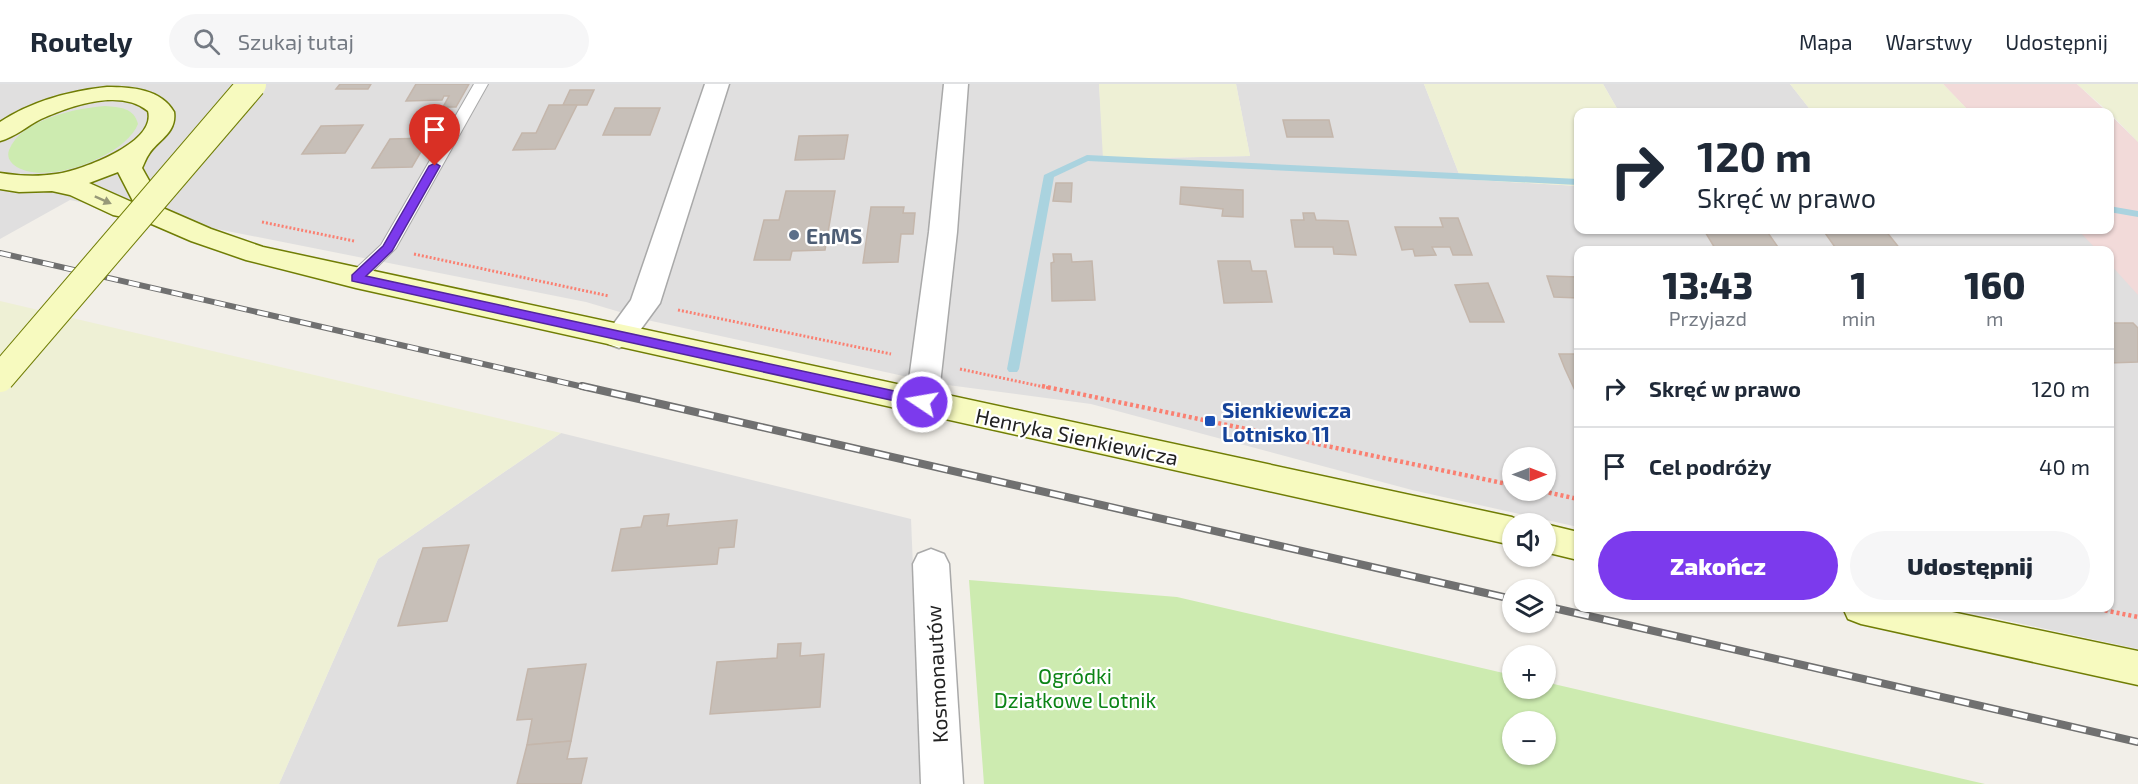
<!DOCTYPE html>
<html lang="pl">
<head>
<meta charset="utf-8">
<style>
  body { margin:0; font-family:"Exo 2",sans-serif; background:#f6f6f7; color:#1f2937; height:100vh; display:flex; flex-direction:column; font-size:22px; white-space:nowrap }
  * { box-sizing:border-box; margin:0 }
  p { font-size:20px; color:#747a83 }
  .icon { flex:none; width:33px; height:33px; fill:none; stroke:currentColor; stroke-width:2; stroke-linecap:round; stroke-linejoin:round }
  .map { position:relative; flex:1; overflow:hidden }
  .sheet { position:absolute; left:1574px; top:162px; width:540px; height:366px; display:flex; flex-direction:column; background:#fff; border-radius:12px; box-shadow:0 2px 4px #0004 }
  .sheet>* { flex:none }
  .guide { position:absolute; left:1574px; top:24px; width:540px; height:126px; border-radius:12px; box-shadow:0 2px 4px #0004; background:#fff; color:#1f2937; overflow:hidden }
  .needle { width:39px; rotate:90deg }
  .fabs { position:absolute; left:1502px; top:363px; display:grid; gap:12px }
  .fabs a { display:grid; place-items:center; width:54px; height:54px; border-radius:50%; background:#fff; box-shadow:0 2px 4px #0004; font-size:30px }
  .pin { position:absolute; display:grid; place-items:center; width:51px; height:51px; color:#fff; margin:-62px -26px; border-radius:50% 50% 50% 0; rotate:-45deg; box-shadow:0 0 6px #0007 }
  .pin .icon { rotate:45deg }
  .me { position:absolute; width:66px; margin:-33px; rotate:282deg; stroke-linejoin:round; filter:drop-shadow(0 0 4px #0008) }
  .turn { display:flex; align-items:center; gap:21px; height:126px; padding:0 24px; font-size:27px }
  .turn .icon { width:78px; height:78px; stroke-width:2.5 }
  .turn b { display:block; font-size:42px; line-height:51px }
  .eta { display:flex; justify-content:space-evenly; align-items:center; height:102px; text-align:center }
  .eta b { font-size:36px; font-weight:800; line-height:42px }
  .cta { display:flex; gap:12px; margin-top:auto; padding:12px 24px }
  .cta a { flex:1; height:69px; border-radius:36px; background:#7c3aed; color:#fff; font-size:24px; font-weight:800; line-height:69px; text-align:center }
  .cta a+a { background:#f6f6f7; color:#1f2937 }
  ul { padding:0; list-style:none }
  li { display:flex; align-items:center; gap:18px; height:78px; padding:0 24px; border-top:2px solid #e0e1e3 }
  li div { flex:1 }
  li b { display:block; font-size:22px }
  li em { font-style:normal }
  header { display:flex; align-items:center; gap:36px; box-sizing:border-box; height:84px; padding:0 30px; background:#fff; border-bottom:2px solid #e0e1e3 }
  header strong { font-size:28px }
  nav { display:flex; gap:33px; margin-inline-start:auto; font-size:21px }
  .search { width:420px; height:54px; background:#f6f6f7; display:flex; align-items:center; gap:15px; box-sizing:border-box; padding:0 21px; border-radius:33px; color:#747a83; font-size:22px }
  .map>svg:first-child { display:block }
  .residential { fill:#e0dfdf; fill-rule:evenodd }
  .commercial { fill:#f2dad9 }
  .farmland { fill:#eef0d5 }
  .grass { fill:#cdebb0; fill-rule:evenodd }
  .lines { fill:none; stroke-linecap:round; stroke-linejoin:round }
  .stream { fill:#aad3df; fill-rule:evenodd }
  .building { fill:#c7bfb8; stroke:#c4b6ab; stroke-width:1.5 }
  .service-casing { stroke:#a9a9a9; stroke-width:2 }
  .minor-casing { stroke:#a9a9a9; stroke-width:3 }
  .secondary-casing { stroke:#707d05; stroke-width:3 }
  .path-far1 { stroke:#fa8072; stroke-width:3; stroke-dasharray:2 2; stroke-linecap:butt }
  .path { stroke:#fa8072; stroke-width:4.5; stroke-dasharray:3 3; stroke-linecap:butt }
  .service { fill:#fff; fill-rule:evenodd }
  .minor { fill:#fff; fill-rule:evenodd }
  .secondary { fill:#f7fabf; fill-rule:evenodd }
  .rail-far1-casing { stroke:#707070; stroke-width:6 }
  .rail-casing { stroke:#707070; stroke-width:8 }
  .rail-far1 { stroke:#fff; stroke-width:4; stroke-dasharray:11; stroke-linecap:butt }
  .rail { stroke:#fff; stroke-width:5; stroke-dasharray:15; stroke-linecap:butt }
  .secondary-bridge-casing { stroke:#707d05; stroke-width:30; stroke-linecap:butt }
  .secondary-bridge { stroke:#f7fabf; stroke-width:28 }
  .oneway { fill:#979978 }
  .route { fill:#7c3aed; stroke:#51269a; stroke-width:1.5 }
  .service-dot { fill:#5c6f8a; stroke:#fff; stroke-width:2 }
  .transit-dot { fill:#1a4fb4; stroke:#fff; stroke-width:2 }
  .labels { text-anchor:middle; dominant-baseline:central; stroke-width:4.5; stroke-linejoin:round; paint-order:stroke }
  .service-label { font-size:21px; font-weight:bold; fill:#4e5e75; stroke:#fff; text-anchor:start }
  .transit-label { font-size:21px; font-weight:bold; fill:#164399; stroke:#fff; text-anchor:start }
  .street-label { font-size:21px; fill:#222; stroke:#fff }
  .park-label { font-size:21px; fill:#0c8416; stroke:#fff }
</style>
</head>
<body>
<header>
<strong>Routely</strong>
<div class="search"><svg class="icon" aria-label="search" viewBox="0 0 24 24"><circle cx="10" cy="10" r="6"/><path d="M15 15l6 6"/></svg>Szukaj tutaj</div>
<nav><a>Mapa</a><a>Warstwy</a><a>Udostępnij</a></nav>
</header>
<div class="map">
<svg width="2138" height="700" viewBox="0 0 2138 700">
  <rect width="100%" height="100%" fill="#f2efe9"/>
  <g class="residential">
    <path d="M 0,0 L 1099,0 L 1104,75 L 1250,72 L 1236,0 L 1424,0 L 1461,95 L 1578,102 L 1578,146 L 2109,146 L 2109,30 L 2138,58 L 2138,565 L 1949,524 L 2109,524 L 2109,166 L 1578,166 L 1578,443 L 1412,406 L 1091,320 L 940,300 L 647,236 L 586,218 L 70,116 L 0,155 ZM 1512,374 L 1545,374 L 1545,406 L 1512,406 Z"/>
    <polygon points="1603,0 1790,0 1812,28 1619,28"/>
    <polygon points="561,349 911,435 921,679 919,700 279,700 378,475"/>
  </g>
  <g class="commercial">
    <polygon points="1943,0 2077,0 2107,28 1970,28"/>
    <polygon points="2109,30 2138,58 2138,211 2109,179 2109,166 2097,166 2078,146 2109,146"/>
  </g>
  <g class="farmland">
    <polygon points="1099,0 1236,0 1250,72 1103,75"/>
    <polygon points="1424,0 1603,0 1619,28 1578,28 1578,102 1461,95"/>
    <polygon points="1790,0 1943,0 1970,28 1812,28"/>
    <polygon points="2077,0 2138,0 2138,58 2109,28"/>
    <polygon points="0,217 561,349 378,475 279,700 0,700"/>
  </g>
  <g class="grass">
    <path d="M 105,22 C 120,23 134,24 138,40 C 126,72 43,104 14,81 C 9,77 7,72 9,66 C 21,35 77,24 105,22 Z"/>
    <path d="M 969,496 L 1177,513 L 1512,591 L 1512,604 L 1545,604 L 1545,598 L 1985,700 L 984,700 ZM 1512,638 L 1545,638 L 1545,670 L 1512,670 Z"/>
  </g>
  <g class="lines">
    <g class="stream">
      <polygon points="1087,71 1578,95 1578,101 1088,77 1054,93 1019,285 1017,288 1009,288 1007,285 1044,91"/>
      <polygon points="2109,122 2138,127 2138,133 2109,128"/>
    </g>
  </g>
  <g class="building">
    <polygon points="340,0 371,0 368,5 336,5"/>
    <polygon points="416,0 469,0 456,23 443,23 449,12 444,12 442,16 406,17"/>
    <polygon points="570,6 594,6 587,21 563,21"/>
    <polygon points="549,21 577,21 555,65 513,66 522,49 536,49"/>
    <polygon points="615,24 660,24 650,51 603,51"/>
    <polygon points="1283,36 1329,36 1333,53 1287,53"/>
    <polygon points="363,41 345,69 302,70 321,42"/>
    <polygon points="848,51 844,75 795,76 799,52"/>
    <polygon points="429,54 412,83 372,84 390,55"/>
    <polygon points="1056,99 1072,99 1071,118 1053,117"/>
    <polygon points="1181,103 1243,106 1243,133 1222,132 1223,125 1180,120"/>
    <polygon points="786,107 835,107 825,166 792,167 790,176 754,176 764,136 779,136"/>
    <polygon points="871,123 904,123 903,129 915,129 913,150 901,150 898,178 863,179"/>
    <polygon points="1303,129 1314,129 1316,136 1348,137 1356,171 1334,170 1333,163 1295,163 1291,136 1304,136"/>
    <polygon points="1440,134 1458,134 1472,171 1453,171 1450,163 1432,163 1436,171 1415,172 1413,165 1402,166 1395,143 1443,143"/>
    <polygon points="1704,146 1766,146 1780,166 1716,166"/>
    <polygon points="1823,146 1885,146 1901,166 1837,166"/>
    <polygon points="1053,170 1071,170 1072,178 1092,177 1095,216 1052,217 1051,179 1054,178"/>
    <polygon points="1218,177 1250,177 1252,187 1266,187 1272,218 1224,219"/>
    <polygon points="1547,192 1578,193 1578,214 1554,213"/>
    <polygon points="1488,199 1504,238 1470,238 1455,201"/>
    <polygon points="2109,239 2133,239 2138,244 2138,278 2109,279"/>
    <polygon points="1559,270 1578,270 1578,313 1565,285"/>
    <polygon points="669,430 667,442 737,436 734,463 719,464 717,480 612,487 621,445 641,443 644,432"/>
    <polygon points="469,461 447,537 398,542 423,464"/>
    <polygon points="801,559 800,572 824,570 820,623 710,630 717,578 777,574 778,560"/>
    <polygon points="586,580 571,657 527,661 532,635 517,636 528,585"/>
    <polygon points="571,657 567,675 587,674 581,700 517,700 527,661"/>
  </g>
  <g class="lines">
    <defs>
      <polygon id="service" points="474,0 488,0 396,164 362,198 350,198 347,194 350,190 381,161"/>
      <g id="minor">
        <polygon points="705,0 729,0 660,219 630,260 619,264 608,260 604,253 631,216"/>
        <polygon points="944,0 968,0 957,148 938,318 933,326 922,330 911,326 906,318 929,148"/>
        <polygon points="931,465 944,470 949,480 963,700 921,700 913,480 918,470"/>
      </g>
      <g id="secondary">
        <path d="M 107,3 C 132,3 161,5 174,28 C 177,49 158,56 149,70 C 146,74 144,80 142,84 L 165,125 L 211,145 L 263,163 L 1512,433 L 1526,440 L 1512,440 L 1512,461 L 356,204 L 246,176 L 191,157 L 147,138 L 113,131 L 70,111 L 52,107 L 19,108 L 0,105 L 0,89 C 19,92 37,93 56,90 C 80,87 157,59 148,27 C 120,4 70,22 41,35 C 27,42 15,53 0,57 L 0,38 C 32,17 70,7 107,3 ZM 118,88 L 134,119 L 89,99 Z"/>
        <polygon points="1545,440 1578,448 1578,476 1545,468"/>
        <polygon points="1843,524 1933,524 2138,567 2138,601 1861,540 1848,535"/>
      </g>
    </defs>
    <use href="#service" class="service-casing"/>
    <use href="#minor" class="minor-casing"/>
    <use href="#secondary" class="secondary-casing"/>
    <g class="path-far1">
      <polyline points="262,138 354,157"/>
      <polyline points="414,170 609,212"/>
      <polyline points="678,226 891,270"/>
      <polyline points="960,285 1049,304"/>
    </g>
    <g class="path">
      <polyline points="1042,302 1512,401"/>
      <polyline points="1537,406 1578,415"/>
      <polyline points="2093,524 2138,533"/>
    </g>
    <use href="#service" class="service"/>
    <use href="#minor" class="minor"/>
    <use href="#secondary" class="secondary"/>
    <defs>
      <polyline id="rail-far1" points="0,169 588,304"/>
      <g id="rail">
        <polyline points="582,302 1512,515"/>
        <polyline points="1545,522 2138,658"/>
      </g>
    </defs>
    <use href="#rail-far1" class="rail-far1-casing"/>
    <use href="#rail" class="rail-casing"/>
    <use href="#rail-far1" class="rail-far1"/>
    <use href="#rail" class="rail"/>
    <defs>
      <polyline id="secondary-bridge" points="0,294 252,0"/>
    </defs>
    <use href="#secondary-bridge" class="secondary-bridge-casing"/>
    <use href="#secondary-bridge" class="secondary-bridge"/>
  </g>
  <defs><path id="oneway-solid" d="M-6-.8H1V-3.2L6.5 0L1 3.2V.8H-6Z" transform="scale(1.5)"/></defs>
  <use class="oneway" href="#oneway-solid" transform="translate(103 116) rotate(24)"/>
  <polygon class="route" points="435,79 440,82 392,167 366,192 922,313 929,318 922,323 352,197 352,191 383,162 429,82"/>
  <circle class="service-dot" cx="794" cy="151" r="6"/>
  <rect class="transit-dot" x="1204" y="331" width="12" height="12" rx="3"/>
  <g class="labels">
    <g class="service-label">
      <text x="806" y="151">EnMS</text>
    </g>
    <g class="transit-label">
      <text x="1222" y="325">Sienkiewicza<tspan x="1222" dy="24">Lotnisko 11</tspan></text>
    </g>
    <g class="street-label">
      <text transform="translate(1077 352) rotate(12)">Henryka Sienkiewicza</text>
      <text transform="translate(936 590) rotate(-93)">Kosmonautów</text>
    </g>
    <g class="park-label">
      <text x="1075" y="591">Ogródki<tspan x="1075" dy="24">Działkowe Lotnik</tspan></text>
    </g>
  </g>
</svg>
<div class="fabs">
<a><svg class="needle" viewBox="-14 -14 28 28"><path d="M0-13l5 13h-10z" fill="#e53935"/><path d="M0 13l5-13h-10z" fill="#747a83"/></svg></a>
<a><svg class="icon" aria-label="sound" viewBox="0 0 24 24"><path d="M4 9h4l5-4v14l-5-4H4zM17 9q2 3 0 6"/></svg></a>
<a><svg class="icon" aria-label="layers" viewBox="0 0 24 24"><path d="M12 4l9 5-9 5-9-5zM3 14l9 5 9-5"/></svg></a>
<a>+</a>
<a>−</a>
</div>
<div class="pin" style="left:435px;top:82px;background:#d93025"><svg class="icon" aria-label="arrive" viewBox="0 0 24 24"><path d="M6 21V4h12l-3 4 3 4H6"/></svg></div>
<svg class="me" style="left:922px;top:318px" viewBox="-20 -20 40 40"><circle r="17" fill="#7c3aed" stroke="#fff" stroke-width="3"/><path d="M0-11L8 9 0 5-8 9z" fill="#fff"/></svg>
<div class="guide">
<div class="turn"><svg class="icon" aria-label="right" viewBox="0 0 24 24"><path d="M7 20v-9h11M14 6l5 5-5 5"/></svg><div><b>120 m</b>Skręć w prawo</div></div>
</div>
<section class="sheet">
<div class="eta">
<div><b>13:43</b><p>Przyjazd</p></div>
<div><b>1</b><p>min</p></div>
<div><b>160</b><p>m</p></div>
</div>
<ul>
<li><svg class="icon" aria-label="right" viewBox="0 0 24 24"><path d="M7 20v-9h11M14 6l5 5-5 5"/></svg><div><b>Skręć w prawo</b></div><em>120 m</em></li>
<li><svg class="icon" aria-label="arrive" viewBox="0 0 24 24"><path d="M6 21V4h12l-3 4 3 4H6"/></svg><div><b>Cel podróży</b></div><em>40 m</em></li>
</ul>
<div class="cta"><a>Zakończ</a><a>Udostępnij</a></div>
</section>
</div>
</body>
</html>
